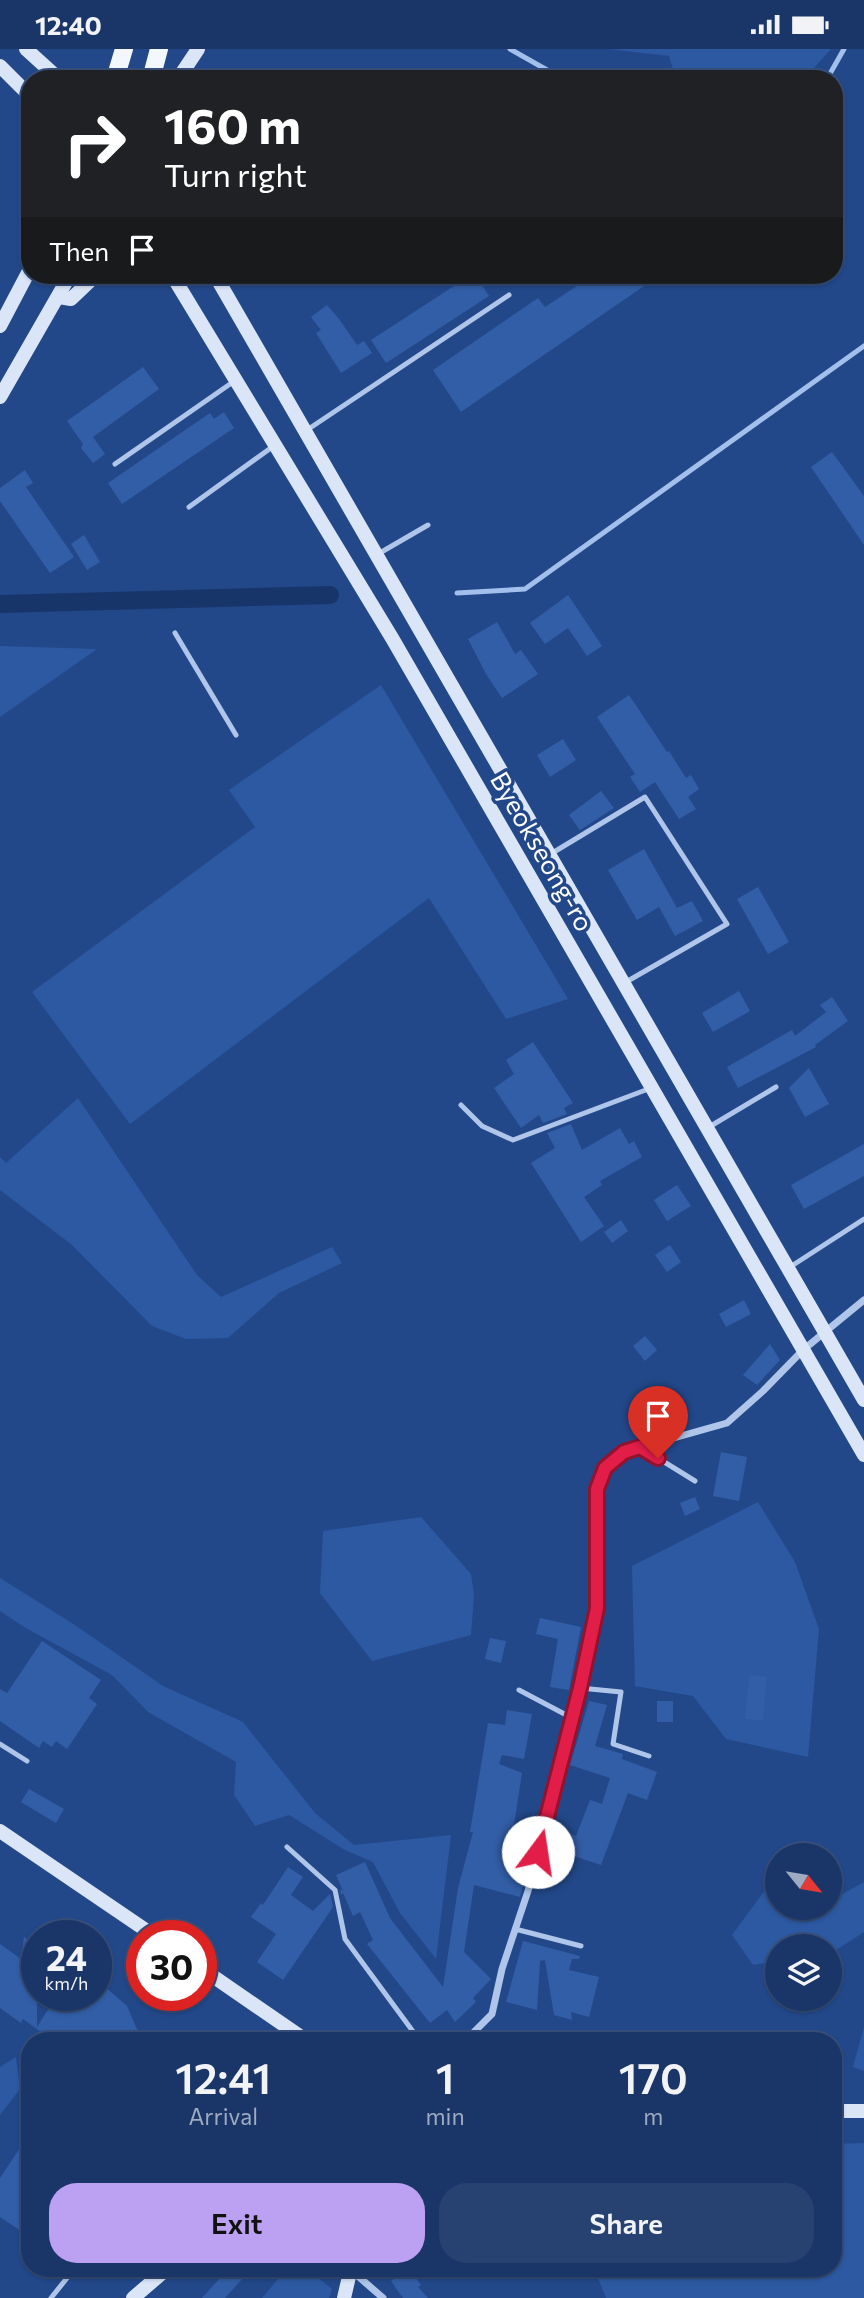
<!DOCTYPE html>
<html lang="en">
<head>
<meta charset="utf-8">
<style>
  body { margin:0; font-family:Commissioner,sans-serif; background:#274171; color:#f1f3f6; height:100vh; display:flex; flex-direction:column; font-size:26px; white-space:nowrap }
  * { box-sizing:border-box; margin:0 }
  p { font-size:23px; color:#9fabc0 }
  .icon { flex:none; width:38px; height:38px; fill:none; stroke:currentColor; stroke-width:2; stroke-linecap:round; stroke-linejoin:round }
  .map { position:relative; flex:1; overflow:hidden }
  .sheet { position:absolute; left:21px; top:1983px; width:821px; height:245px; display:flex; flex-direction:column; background:#1a3668; border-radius:28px; box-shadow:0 2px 5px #0004,0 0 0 2px #38507c }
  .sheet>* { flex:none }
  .hud { position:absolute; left:21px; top:21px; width:822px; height:214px; border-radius:28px; box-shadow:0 2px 5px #0004,0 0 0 2px #38507c; background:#202124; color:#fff; overflow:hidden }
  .needle { width:46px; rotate:120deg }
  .controls { position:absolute; left:765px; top:1794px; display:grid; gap:14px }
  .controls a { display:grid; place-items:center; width:77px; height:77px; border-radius:50%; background:#1a3668; box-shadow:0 2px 5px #0004,0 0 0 2px #38507c; font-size:35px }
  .speed { position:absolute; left:21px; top:1871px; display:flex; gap:14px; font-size:35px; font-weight:700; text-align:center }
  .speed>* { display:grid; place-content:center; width:91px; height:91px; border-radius:50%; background:#1a3668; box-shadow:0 2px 5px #0004,0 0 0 2px #38507c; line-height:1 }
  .speed small { font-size:18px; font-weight:400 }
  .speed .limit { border:10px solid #d22; background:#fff; color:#111 }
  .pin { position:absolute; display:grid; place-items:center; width:60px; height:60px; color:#fff; margin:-72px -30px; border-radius:50% 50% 50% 0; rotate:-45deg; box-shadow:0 0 7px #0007 }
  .pin .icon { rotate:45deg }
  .me { position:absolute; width:77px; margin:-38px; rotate:14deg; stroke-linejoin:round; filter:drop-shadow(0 0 5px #0008) }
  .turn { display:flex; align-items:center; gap:24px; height:147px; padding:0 28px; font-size:32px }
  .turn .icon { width:91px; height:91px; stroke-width:2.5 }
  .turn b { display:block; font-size:49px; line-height:60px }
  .then { display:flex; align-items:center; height:66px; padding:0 28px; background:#0003; gap:14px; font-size:26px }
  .eta { display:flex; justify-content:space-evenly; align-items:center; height:119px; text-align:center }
  .eta b { font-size:42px; font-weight:600; line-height:49px }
  .primary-button { display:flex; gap:14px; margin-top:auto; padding:14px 28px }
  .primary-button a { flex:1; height:80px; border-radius:28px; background:#bca0f2; color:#111; font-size:28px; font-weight:600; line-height:80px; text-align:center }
  .primary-button a+a { background:#274171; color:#f1f3f6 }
  .status { display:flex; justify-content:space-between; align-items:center; height:49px; padding:0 35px; background:#1a3668; direction:ltr }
  .status svg { height:19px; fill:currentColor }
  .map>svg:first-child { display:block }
  .green { fill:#2c59a2 }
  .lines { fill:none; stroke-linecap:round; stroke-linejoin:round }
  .stream { stroke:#a3bfec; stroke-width:5 }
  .canal { stroke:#18356a; stroke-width:18 }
  .building { fill:#325ea7 }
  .lane { stroke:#afc6ea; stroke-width:5 }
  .street { stroke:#afc6ea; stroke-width:7 }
  .secondary { stroke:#dae5f8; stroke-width:14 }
  .primary { stroke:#f3f7fe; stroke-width:18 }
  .route-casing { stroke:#92132f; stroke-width:18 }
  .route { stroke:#e11d48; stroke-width:12 }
  .labels { text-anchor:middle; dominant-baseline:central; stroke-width:7; stroke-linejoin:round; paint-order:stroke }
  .street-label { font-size:26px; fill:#fff; stroke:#22488a }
</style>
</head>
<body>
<div class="status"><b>12:40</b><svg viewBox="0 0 49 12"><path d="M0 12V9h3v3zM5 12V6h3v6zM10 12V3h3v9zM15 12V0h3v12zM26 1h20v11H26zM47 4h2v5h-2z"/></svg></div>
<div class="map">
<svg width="864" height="2249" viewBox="0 0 864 2249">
  <rect width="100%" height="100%" fill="#22488a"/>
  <g class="green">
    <polygon points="609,0 831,0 804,30 676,30 669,7"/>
    <polygon points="0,597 97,600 0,668"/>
    <polygon points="381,636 568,950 506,970 429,849 130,1075 32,943 255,778 229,741"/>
    <polygon points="78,1049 197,1226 221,1248 332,1198 342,1214 279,1244 228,1289 186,1290 152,1277 72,1196 0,1141 0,1108 6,1114"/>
    <polygon points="758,1453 795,1513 819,1580 808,1708 726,1690 693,1647 635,1637 632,1517"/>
    <polygon points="421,1468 471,1525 474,1546 471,1586 372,1612 320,1544 323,1482"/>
    <polygon points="0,1529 75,1576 163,1637 243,1673 315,1764 354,1796 451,1786 436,1910 400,1864 373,1813 345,1801 289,1766 255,1777 234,1746 236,1713 148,1663 112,1626 24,1578 0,1562"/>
    <polygon points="777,1825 777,1858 830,1858 830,1852 864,1833 864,1883 830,1905 830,1897 777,1897 777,1912 753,1916 732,1886"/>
    <polygon points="864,1978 864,2022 853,2018"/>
    <polygon points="16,2008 20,2040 0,2066 0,2018"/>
    <polygon points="864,2094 864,2249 606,2249 594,2219 833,2219 833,2095"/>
    <polygon points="317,2228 332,2240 329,2249 262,2249 278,2230"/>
  </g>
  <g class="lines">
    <g class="stream">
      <polyline points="510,0 563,30"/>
      <polyline points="827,30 844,0"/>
      <polyline points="457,544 525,540 864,297"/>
    </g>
    <polyline class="canal" points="0,555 330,546"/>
  </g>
  <g class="building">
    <polygon points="471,226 475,226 489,247 386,314 371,291"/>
    <polygon points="578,226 641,226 647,235 461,363 433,321 538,249 545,258 583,233"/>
    <polygon points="327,256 339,270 357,296 364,292 372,304 341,324 316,284 321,281 311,268"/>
    <polygon points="143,318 159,340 93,388 105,405 93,414 81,399 83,395 67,372"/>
    <polygon points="224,363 234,379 122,455 108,434 210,364 214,370"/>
    <polygon points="832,403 864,447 864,496 811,418"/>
    <polygon points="25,421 33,434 26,438 74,508 50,524 0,452 0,439"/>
    <polygon points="84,486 100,513 87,521 71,495"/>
    <polygon points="568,546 602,597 587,607 568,579 545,595 530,574"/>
    <polygon points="497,573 515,605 521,601 538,625 502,649 486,625 468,590"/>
    <polygon points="629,646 667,703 669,702 686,729 691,726 699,740 688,748 696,760 679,770 655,733 640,743 630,728 635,725 597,668"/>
    <polygon points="563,690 576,711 550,728 537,706"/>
    <polygon points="601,742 614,759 580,781 569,766"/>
    <polygon points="644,800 677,859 692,852 703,872 675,887 659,858 637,871 608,821"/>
    <polygon points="758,838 789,893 768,905 737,850"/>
    <polygon points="739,942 750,962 713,983 702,964"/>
    <polygon points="832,948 848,972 815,996 816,998 738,1039 727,1018 792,981 795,987 826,963 820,956"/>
    <polygon points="533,993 573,1054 564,1059 567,1065 543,1074 539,1066 521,1079 494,1039 514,1025 506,1011"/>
    <polygon points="809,1019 829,1055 805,1068 789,1039"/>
    <polygon points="571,1075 582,1101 620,1079 629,1095 634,1092 642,1108 600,1132 602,1136 584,1148 604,1177 581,1193 531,1114 555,1099 547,1084"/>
    <polygon points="864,1095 864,1127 804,1160 791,1136"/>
    <polygon points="677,1136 691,1157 667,1172 654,1151"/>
    <polygon points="621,1171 628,1182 612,1194 604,1183"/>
    <polygon points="670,1196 681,1213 667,1223 655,1206"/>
    <polygon points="744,1251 751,1265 726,1278 719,1265"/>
    <polygon points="645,1287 657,1301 645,1312 633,1297"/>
    <polygon points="770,1295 780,1311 757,1336 743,1326"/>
    <polygon points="721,1403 747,1408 739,1452 713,1447"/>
    <polygon points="695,1448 700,1460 685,1467 680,1454"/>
    <polygon points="540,1569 581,1578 569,1641 550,1638 558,1590 536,1585"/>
    <polygon points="490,1589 506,1592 501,1614 485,1610"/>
    <polygon points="42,1592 101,1631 89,1649 97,1655 67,1700 56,1692 52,1698 43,1692 39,1699 0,1672 0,1640 7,1644"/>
    <polygon points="749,1626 767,1628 763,1672 745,1670"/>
    <polygon points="589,1652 607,1656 595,1697 623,1705 622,1710 657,1723 647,1751 628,1744 601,1816 565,1804 571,1785 576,1787 590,1751 602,1755 610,1729 570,1716"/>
    <rect x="657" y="1652" width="16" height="21"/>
    <polygon points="507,1661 532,1665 524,1710 502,1706 499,1715 522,1724 509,1808 529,1813 520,1848 474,1836 464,1903 491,1930 473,1949 476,1953 455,1973 447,1961 430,1974 367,1895 373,1891 360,1863 353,1867 343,1844 341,1846 340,1840 343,1842 336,1826 365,1813 390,1869 443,1938 458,1839 473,1783 470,1783 488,1674 505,1676"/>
    <polygon points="29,1740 64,1760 56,1774 21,1753"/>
    <polygon points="288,1818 303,1828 291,1846 313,1862 330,1845 333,1858 283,1931 257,1913 276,1885 251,1868 261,1854 263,1856"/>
    <polygon points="24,1888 37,1896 37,1978 57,1946 96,1946 96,1930 127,1957 142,1992 53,1992 23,1970 21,1974 0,1959 0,1895 21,1910"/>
    <polygon points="523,1892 580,1907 579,1910 572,1910 569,1921 599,1928 589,1968 571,1963 572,1971 554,1966 545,1911 540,1912 537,1961 506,1953"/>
    <polygon points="30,2084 30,2188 0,2168 0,2129"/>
    <polygon points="229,2219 242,2230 225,2249 202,2249"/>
    <polygon points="408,2219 421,2236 418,2238 428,2249 403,2249 391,2232"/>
  </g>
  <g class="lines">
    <g class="lane">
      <polyline points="307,381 509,246"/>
      <polyline points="115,415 233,333"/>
      <polyline points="189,458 275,396"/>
      <polyline points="378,505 428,476"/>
      <polyline points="175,584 236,686"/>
      <polyline points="549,806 645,748 727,875 626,933"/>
      <polyline points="461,1056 482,1077 513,1091 651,1039"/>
      <polyline points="709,1078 776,1038"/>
      <polyline points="790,1218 864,1170"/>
      <polyline points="640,1398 695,1432"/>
      <polyline points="580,1639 621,1643 613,1695 649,1707"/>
      <polyline points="519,1641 572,1669"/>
      <polyline points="0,1695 27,1712"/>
      <polyline points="287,1798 335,1841 345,1890 420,1992"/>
      <polyline points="515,1880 581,1897"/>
      <polyline points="51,2249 75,2219"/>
    </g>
    <g class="street">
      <polyline points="465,1992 492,1965 502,1920 528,1842 584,1624 597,1559 597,1440 605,1419 624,1403 727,1374 763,1342 803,1301 864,1251"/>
      <polyline points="351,2221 383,2249"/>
    </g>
    <g class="secondary">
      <polyline points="26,0 59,30"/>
      <polyline points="0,17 30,47"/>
      <polyline points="178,30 198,0"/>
      <polyline points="172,226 392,589 864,1406"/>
      <polyline points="215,226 864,1351"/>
      <polyline points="59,248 71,250 91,231 102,226"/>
      <polyline points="0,277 30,220"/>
      <polyline points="0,348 70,226"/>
      <polyline points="0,1782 153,1886"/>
      <polyline points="201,1919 307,1992"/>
      <polyline points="833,2062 864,2062"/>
      <polyline points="133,2249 168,2219"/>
      <polyline points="344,2249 351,2219"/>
    </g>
    <g class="primary">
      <polyline points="115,30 124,0"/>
      <polyline points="151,30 159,0"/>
    </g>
  </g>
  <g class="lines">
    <defs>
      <polyline id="route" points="538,1803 580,1639 597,1559 597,1440 605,1419 624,1403 640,1398 658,1409"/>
    </defs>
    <use href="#route" class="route-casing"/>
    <use href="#route" class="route"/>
  </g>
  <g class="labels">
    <g class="street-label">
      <text transform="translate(543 802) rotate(60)">Byeokseong-ro</text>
    </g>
  </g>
</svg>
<div class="controls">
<a><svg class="needle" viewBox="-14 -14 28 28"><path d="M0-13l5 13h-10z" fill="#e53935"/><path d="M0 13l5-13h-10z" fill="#9fabc0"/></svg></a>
<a><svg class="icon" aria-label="layers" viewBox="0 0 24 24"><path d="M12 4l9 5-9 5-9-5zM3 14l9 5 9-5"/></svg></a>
</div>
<div class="speed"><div>24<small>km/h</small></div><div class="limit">30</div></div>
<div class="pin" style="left:658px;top:1409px;background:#d93025"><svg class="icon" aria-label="arrive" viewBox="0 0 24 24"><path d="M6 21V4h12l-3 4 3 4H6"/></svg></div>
<svg class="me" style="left:538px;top:1803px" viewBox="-20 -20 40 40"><circle r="19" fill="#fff"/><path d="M0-13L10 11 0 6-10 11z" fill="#e11d48"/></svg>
<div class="hud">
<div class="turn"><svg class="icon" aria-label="right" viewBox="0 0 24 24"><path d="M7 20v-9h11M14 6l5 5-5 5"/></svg><div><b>160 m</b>Turn right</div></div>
<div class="then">Then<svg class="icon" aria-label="arrive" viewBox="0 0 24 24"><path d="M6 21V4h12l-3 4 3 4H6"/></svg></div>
</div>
<section class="sheet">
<div class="eta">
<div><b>12:41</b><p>Arrival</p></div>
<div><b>1</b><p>min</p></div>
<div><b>170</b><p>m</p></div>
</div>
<div class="primary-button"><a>Exit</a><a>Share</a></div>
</section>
</div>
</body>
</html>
